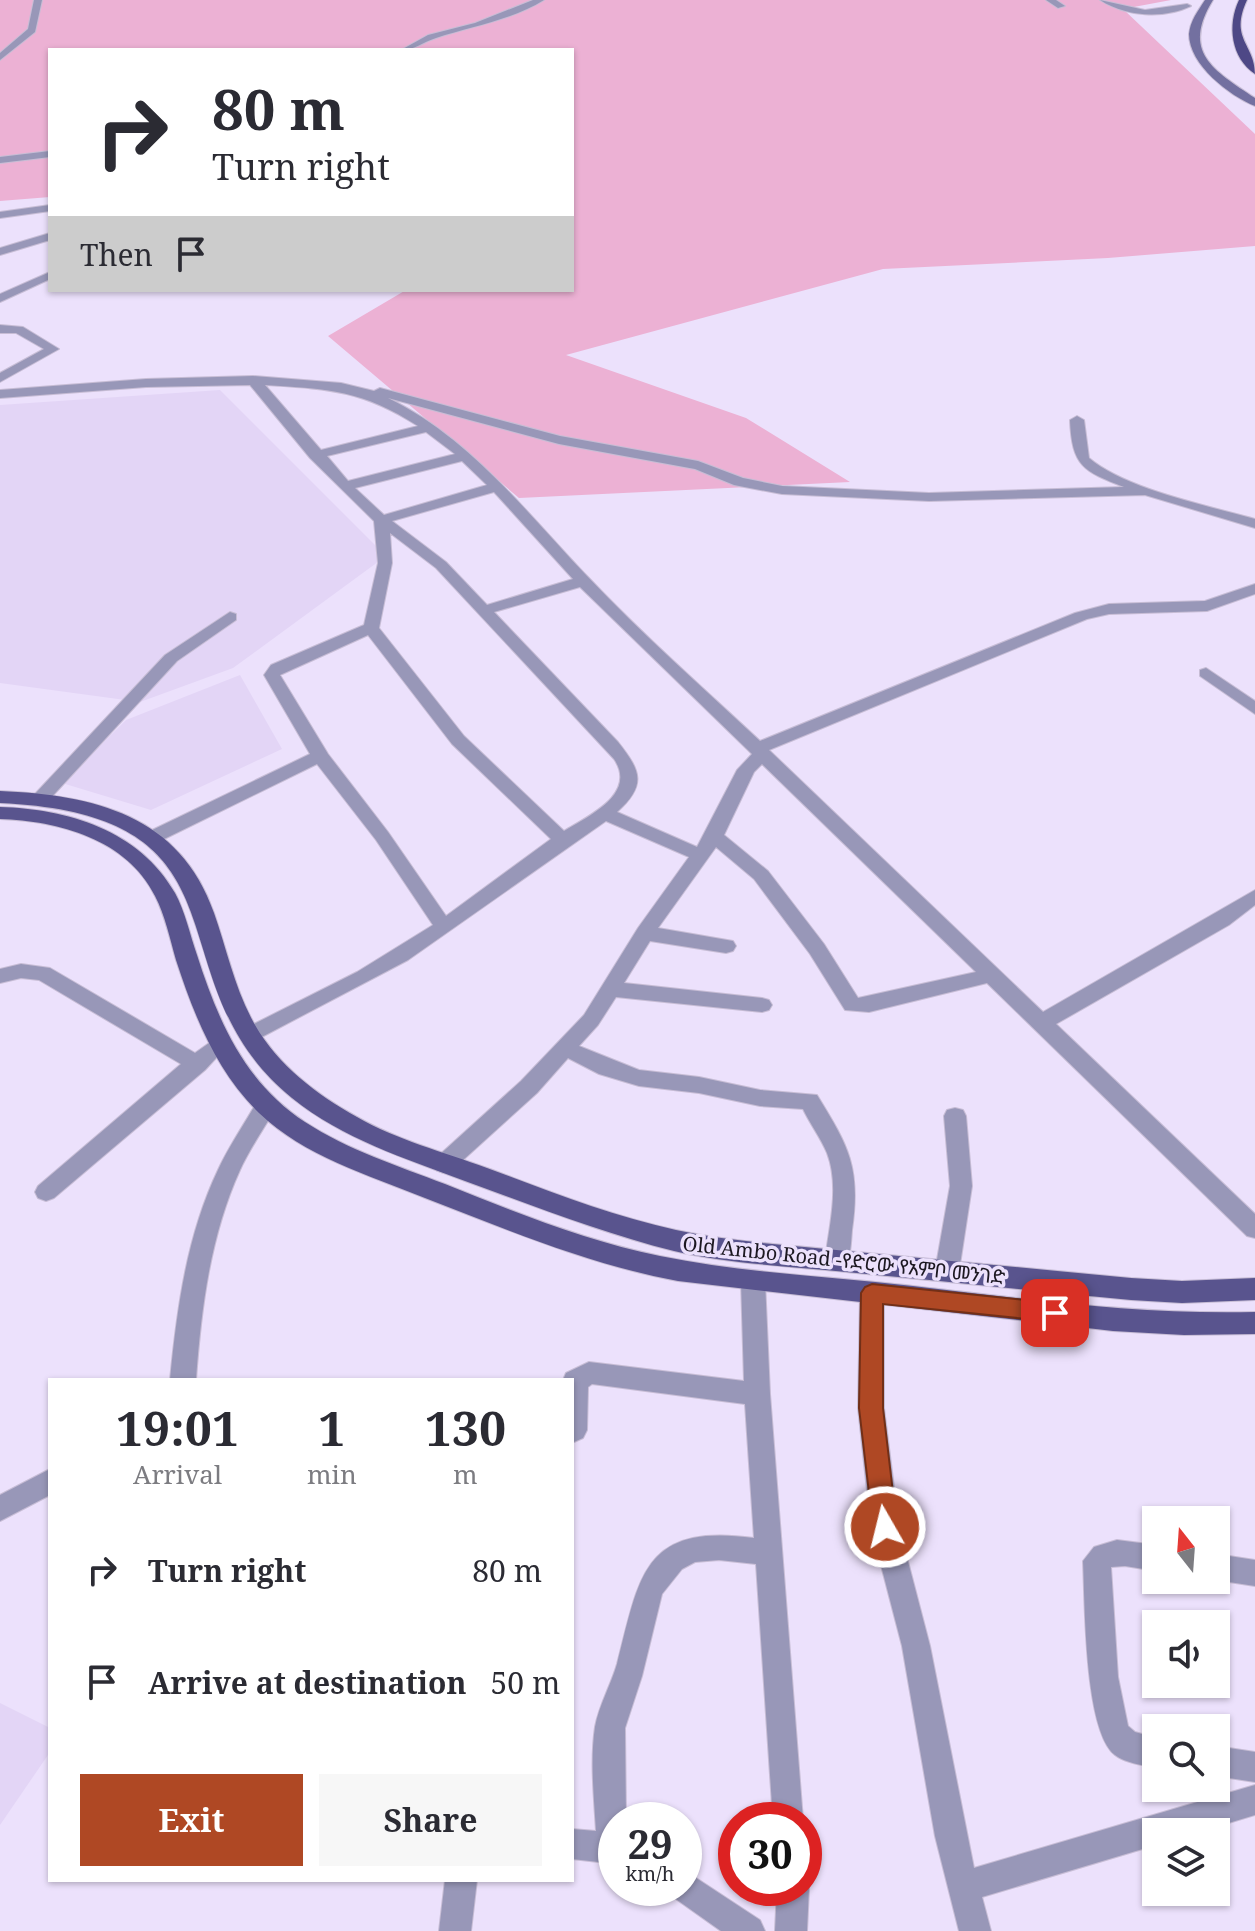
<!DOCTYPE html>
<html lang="en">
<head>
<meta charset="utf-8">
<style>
  body { margin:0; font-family:"Noto Serif","Noto Sans Ethiopic",serif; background:#f7f7f7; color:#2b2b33; height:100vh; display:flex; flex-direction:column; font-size:30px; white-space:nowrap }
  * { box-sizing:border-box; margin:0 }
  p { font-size:26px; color:#7c7c81 }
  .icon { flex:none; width:44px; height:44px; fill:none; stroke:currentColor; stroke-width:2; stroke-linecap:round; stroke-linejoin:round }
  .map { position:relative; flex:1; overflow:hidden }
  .drawer { position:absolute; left:48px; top:1378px; width:526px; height:504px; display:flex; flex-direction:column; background:#fff; border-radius:0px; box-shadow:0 2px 6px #0004 }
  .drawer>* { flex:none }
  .top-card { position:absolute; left:48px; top:48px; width:526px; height:244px; border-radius:0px; box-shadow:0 2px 6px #0004; background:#fff; color:#2b2b33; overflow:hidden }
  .needle { width:52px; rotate:343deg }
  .buttons { position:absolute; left:1142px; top:1506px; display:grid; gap:16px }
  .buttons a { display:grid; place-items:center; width:88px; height:88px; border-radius:0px; background:#fff; box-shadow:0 2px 6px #0004; font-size:40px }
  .speed { position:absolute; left:598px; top:1802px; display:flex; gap:16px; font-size:40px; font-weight:700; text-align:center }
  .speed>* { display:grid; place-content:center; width:104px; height:104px; border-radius:50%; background:#fff; box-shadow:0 2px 6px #0004; line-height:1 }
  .speed small { font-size:20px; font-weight:400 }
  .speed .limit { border:12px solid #d22; background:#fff; color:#111 }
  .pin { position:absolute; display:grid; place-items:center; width:68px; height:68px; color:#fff; margin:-34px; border-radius:16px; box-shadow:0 4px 12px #0006 }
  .me { position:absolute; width:88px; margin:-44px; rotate:352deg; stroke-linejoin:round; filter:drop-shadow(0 0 6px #0008) }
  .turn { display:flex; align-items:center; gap:28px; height:168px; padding:0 32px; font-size:36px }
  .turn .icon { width:104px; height:104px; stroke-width:2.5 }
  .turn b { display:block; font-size:56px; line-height:68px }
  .then { display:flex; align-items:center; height:76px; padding:0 32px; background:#0003; gap:16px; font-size:30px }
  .eta { display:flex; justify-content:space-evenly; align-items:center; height:136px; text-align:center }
  .eta b { font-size:48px; font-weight:700; line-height:56px }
  .button { display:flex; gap:16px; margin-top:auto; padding:16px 32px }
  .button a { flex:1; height:92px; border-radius:0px; background:#af4824; color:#fff; font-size:32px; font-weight:700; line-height:92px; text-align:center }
  .button a+a { background:#f7f7f7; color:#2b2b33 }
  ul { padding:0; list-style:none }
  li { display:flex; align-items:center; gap:24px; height:112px; padding:0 32px }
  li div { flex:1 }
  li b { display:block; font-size:30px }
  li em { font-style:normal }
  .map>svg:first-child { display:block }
  .built { fill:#e3d5f6 }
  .green { fill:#ecb1d4 }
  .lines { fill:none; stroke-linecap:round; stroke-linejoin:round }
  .minor-casing { stroke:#c7bdd5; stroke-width:2 }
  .secondary-casing { stroke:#c7bdd5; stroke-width:2 }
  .primary-casing { stroke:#c7bdd5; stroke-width:2 }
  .trunk-casing { stroke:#c7bdd5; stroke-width:2 }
  .minor { fill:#9897b8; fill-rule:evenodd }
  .secondary { fill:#7370a0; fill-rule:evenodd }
  .primary { fill:#59548e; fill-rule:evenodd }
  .trunk { fill:#4e4886; fill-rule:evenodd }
  .route { fill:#af4824; stroke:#722f17; stroke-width:2 }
  .labels { text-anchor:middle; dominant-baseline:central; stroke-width:7; stroke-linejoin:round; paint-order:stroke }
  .street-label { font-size:20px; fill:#1c1821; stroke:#ece1fc }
</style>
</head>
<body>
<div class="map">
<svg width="1255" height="1931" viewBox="0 0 1255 1931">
  <rect width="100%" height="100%" fill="#ece1fc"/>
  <g class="built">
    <polygon points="220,390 386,556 233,668 140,702 0,683 0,405"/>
    <polygon points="240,675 282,749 151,810 62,783 126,720"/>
    <polygon points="0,1703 50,1728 50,1752 0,1825"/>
  </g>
  <polygon class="green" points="0,0 1171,0 1123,9 1255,134 1255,246 1108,258 883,269 566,355 746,418 850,482 519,498 328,336 406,290 572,290 572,50 50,50 50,197 0,201"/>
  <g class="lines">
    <defs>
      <g id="minor">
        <polygon points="34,0 42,0 35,32 0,60 0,53 28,29"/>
        <path d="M 533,0 L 544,0 C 512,20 472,26 436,38 C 423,42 415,50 401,50 L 428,35 L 475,23 Z"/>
        <polygon points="1046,0 1056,0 1065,6 1058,8"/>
        <path d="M 1100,0 L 1145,10 L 1187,4 L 1191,6 C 1164,19 1126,17 1100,0 Z"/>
        <polygon points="50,151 50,157 0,163 0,157"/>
        <polygon points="50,205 50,211 0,218 0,212"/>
        <polygon points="50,233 50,240 0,255 0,248"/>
        <polygon points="50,272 50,279 0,302 0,294"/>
        <polygon points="0,325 23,327 59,349 0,382 0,373 44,349 16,333 0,333"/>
        <path d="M 253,376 L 341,383 L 374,391 L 380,388 L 560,436 L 698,461 L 743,478 L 782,486 L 929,493 L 1124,487 C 1083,471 1072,466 1070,420 L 1077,416 L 1084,420 L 1089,458 C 1125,489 1209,506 1255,519 L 1255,528 L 1145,495 L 929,501 L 782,494 L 734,485 L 695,469 L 559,444 L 388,398 C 470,438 525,511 587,576 C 642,634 702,687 760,741 L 1075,613 L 1109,604 L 1205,601 L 1255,584 L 1255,594 L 1207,611 L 1109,614 L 1087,619 L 769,750 L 1043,1012 L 1255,890 L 1255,905 L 1229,925 L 1056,1024 L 1255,1214 L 1255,1238 L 1247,1236 L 987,983 L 869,1012 L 845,1010 L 810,954 L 754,879 L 716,847 L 658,928 L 733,941 L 736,946 L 733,951 L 726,953 L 650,941 L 624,983 L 762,998 L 769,1000 L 772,1005 L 769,1010 L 762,1012 L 616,997 L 598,1025 L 579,1046 L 639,1070 L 699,1077 L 760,1090 L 817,1095 C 849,1147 861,1168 852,1230 C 851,1242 851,1256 845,1267 L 837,1270 L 829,1267 L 825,1260 C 829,1226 840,1187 827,1153 C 821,1138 810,1124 803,1109 L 760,1106 L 699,1093 L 639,1086 L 599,1074 L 568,1058 L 537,1093 L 452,1170 L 444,1173 L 436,1170 L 433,1164 L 436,1158 L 521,1081 L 584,1015 L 638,928 L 689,857 L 606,821 L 408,960 L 256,1040 L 242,1040 L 239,1035 L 242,1030 L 357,972 L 433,925 L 376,840 L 317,764 L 160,841 L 146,841 L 144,837 L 146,833 L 310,754 L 264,675 L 271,665 L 364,625 L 378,563 L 374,521 L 310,458 L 250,385 L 146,387 L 0,398 L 0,390 L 146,379 ZM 265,385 C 329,389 362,390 418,426 L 321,450 ZM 426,432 L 455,454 L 348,481 L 327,456 ZM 462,461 L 487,485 L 384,515 L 355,488 ZM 494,492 L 573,579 L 487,605 L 446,562 L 392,521 ZM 390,533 L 436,568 L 614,759 C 638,794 588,816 564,831 L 464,736 L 379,628 L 392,563 ZM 580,587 L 752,754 L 737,770 L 697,847 L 617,812 C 647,785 641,771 618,742 L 494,612 ZM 368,635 L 452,744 L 551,839 L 446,916 L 388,832 L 328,754 L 280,675 ZM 762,764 L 976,972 L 858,998 L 824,944 L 768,871 L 724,835 L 754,772 Z"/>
        <polygon points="230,612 236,614 236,620 177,661 46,803 34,803 31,799 34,795 165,655"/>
        <polygon points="1206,668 1255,701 1255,714 1200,676 1200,670"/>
        <polygon points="21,964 50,968 195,1053 219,1036 226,1039 229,1044 205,1070 54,1198 46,1201 38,1198 35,1192 38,1186 181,1064 39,980 21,978 0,983 0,969"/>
        <path d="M 266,1098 L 274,1100 L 277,1106 C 265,1127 250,1148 240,1170 C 210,1236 201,1309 196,1380 L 170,1380 C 177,1308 187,1235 218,1170 C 229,1146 245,1123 258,1100 Z"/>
        <polygon points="955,1108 963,1110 966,1116 972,1186 959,1271 955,1278 947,1281 939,1278 935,1271 950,1186 944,1116 947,1110"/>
        <path d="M 753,1271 L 761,1274 L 765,1281 L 770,1394 L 803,1820 L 773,1820 L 756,1564 L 719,1560 L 695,1562 L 682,1569 L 662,1594 L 642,1676 L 625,1728 L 626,1820 L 616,1820 L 616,1864 L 572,1859 L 572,1829 L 596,1831 C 594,1797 590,1761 595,1727 C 599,1705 611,1685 617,1664 C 640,1575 643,1523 754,1538 L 745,1404 L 592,1384 L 588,1387 L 587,1430 L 583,1438 L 574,1442 L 572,1380 L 563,1380 L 566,1373 L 589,1362 L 744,1381 L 741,1281 L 745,1274 Z"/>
        <polygon points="872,1283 881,1286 884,1293 884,1408 899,1527 930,1646 974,1868 1255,1785 1255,1815 1199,1832 1156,1832 1156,1845 982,1897 991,1931 959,1931 935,1836 902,1646 871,1527 858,1408 860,1293 863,1286"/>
        <polygon points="50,1469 50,1495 0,1521 0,1495"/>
        <path d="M 1117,1540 L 1156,1545 L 1156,1571 L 1125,1566 L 1111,1567 L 1118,1677 L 1128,1726 L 1135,1732 L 1156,1738 L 1156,1768 C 1143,1765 1125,1763 1115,1755 C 1084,1731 1085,1601 1083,1561 L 1094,1547 Z"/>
        <polygon points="1216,1554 1255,1560 1255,1586 1216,1580"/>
        <polygon points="1216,1746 1255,1752 1255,1782 1216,1776"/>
        <polygon points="684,1870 760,1920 765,1931 721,1931 673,1897 669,1888 684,1888"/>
        <polygon points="804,1877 809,1888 807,1931 775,1931 777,1888 804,1888"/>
        <polygon points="445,1880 477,1880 471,1931 439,1931"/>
      </g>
      <path id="secondary" d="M 1205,0 L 1213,0 C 1181,52 1213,70 1255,98 L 1255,106 C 1230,96 1189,65 1189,34 C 1190,21 1198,11 1205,0 Z"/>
      <g id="primary">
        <path d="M 0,791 C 94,795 180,815 214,913 C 227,950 235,990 255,1025 C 278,1065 317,1095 357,1117 C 397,1140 444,1152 487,1168 C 549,1191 611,1216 676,1230 C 731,1242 790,1245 847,1251 C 942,1260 1036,1269 1131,1278 L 1182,1281 L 1255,1278 L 1255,1300 L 1182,1303 L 1131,1300 C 1036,1291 941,1281 846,1272 C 789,1266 729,1264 674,1251 C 602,1233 534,1206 465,1181 C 404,1158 343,1139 292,1098 C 147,980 264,815 0,803 Z"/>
        <path d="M 0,807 C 68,809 139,830 175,893 C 185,911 190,935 197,955 C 218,1021 245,1083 305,1122 C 348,1150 398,1166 445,1184 C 515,1212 586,1241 660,1256 C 743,1273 829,1276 913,1286 C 1027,1299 1140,1315 1255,1312 L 1255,1334 L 1184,1335 L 1113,1331 L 678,1281 C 591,1265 508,1230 425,1198 C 368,1175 304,1156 259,1113 C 216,1071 194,1015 176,960 C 170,939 165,915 155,896 C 127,839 58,821 0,819 Z"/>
      </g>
      <path id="trunk" d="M 1239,0 L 1247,0 C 1229,39 1255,44 1255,74 C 1231,58 1227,25 1239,0 Z"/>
    </defs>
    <use href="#minor" class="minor-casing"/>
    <use href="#secondary" class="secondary-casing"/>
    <use href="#primary" class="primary-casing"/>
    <use href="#trunk" class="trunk-casing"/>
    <use href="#minor" class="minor"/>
    <use href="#secondary" class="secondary"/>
    <use href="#primary" class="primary"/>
    <use href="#trunk" class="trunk"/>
  </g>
  <polygon class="route" points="872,1284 1055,1303 1062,1306 1066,1313 1062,1319 1055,1322 883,1304 883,1408 897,1527 894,1535 885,1539 877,1535 873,1527 859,1408 861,1293 865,1287"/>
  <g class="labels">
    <g class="street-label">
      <text transform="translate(844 1260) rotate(6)">Old Ambo Road -የድሮው የአምቦ መንገድ</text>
    </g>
  </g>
</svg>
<div class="buttons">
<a><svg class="needle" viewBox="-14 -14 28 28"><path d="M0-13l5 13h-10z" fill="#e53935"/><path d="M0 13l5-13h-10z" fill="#7c7c81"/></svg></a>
<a><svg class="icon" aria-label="sound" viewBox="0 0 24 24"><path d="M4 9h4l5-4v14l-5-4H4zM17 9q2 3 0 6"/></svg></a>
<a><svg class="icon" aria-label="search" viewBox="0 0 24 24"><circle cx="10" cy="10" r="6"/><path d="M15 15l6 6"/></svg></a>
<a><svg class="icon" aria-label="layers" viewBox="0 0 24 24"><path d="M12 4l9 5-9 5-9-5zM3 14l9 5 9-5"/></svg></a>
</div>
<div class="speed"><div>29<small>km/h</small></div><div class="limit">30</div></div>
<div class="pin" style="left:1055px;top:1313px;background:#d93025"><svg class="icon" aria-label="arrive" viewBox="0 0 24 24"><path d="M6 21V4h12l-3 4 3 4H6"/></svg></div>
<svg class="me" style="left:885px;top:1527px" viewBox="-20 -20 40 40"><circle r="17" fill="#af4824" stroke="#fff" stroke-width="3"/><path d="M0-11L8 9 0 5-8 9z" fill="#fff"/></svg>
<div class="top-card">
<div class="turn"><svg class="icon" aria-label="right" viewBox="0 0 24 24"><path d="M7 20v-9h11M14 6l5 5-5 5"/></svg><div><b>80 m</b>Turn right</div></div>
<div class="then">Then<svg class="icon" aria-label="arrive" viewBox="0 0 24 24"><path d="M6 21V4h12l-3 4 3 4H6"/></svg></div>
</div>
<section class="drawer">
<div class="eta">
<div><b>19:01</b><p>Arrival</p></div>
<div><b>1</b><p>min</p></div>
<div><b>130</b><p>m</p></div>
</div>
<ul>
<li><svg class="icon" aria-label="right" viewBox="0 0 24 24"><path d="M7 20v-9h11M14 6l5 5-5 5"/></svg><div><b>Turn right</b></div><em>80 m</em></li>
<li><svg class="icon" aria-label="arrive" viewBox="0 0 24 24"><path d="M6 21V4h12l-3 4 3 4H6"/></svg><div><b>Arrive at destination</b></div><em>50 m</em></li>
</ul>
<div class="button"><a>Exit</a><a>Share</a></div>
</section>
</div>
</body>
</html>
